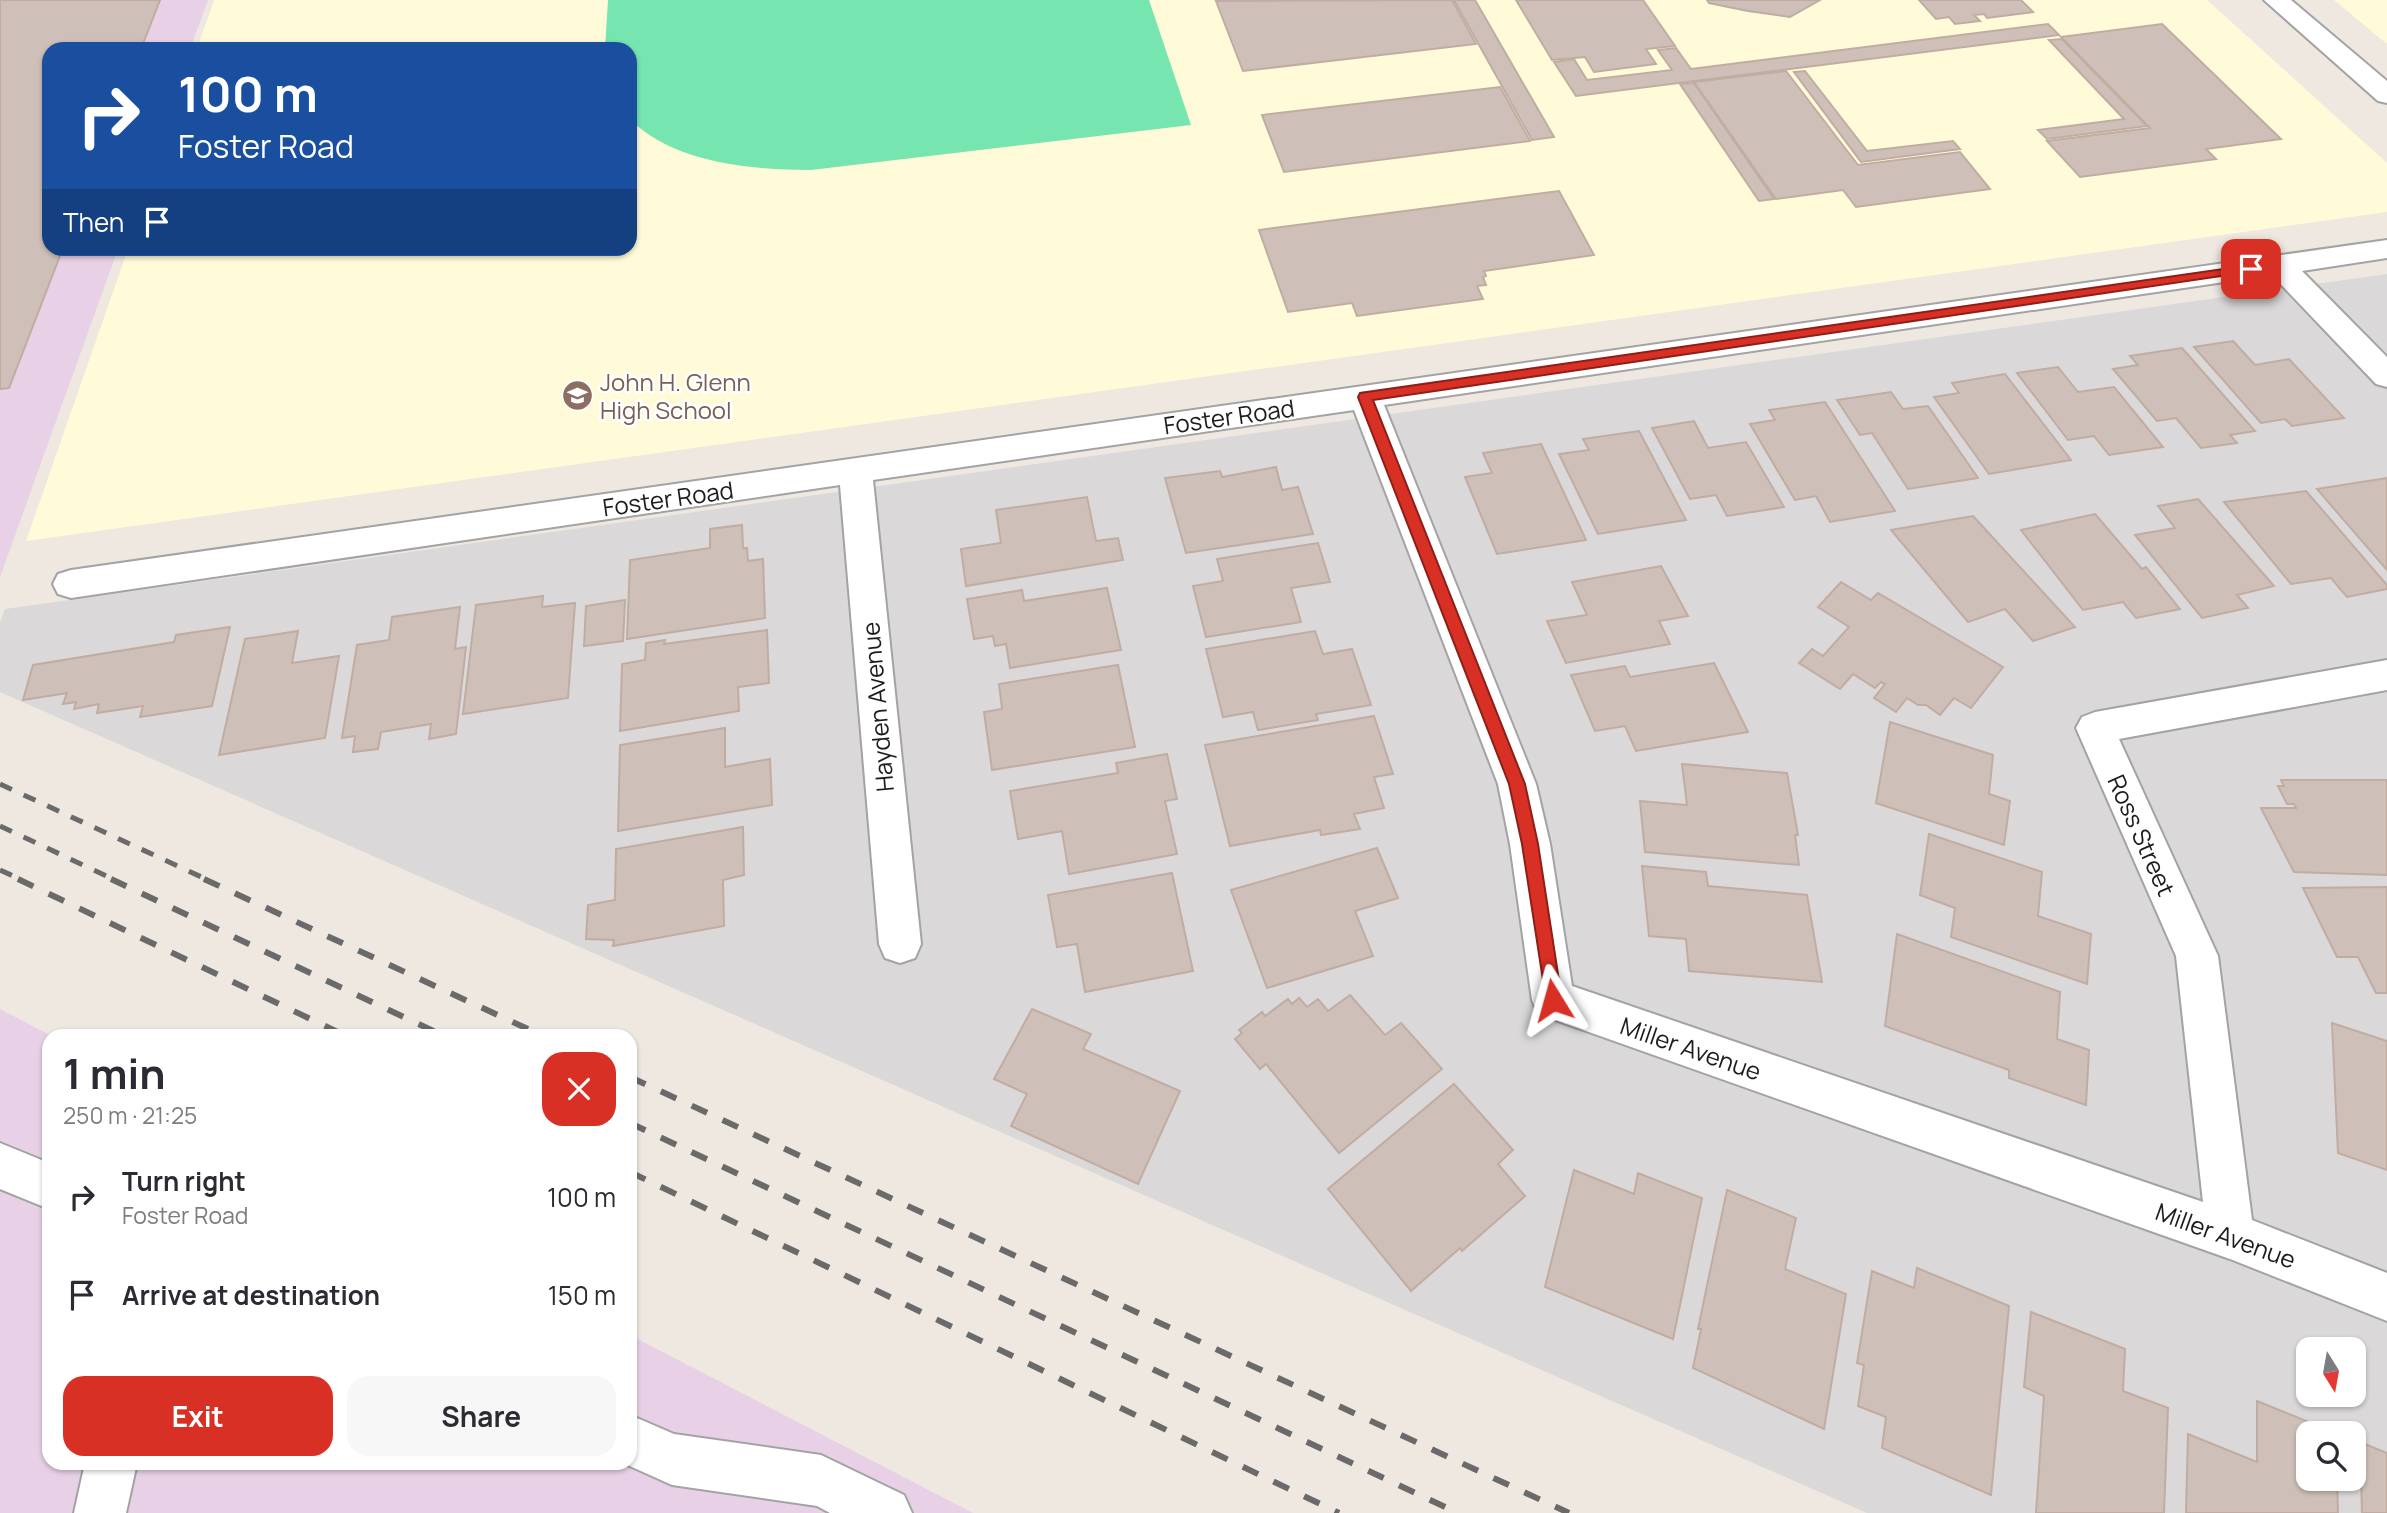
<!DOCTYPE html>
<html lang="en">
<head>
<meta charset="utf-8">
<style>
  body { margin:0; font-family:Manrope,sans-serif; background:#f7f7f7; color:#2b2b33; height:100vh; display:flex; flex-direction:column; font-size:26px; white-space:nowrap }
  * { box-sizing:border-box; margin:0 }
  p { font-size:23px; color:#7c7c81 }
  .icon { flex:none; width:38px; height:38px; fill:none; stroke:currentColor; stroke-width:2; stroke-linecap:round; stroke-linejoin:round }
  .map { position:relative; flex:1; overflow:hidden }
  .side { position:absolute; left:42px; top:1029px; width:595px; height:441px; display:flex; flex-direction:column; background:#fff; border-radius:21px; box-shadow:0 2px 5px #0004 }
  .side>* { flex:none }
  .banner { position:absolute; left:42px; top:42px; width:595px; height:214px; border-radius:21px; box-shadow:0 2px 5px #0004; background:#1a4fa0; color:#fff; overflow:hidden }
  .needle { width:46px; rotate:169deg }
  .tools { position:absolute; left:2296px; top:1337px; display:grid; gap:14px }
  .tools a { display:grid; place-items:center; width:70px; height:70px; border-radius:14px; background:#fff; box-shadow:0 2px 5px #0004; font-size:35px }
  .pin { position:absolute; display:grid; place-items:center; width:60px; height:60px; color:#fff; margin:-30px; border-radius:14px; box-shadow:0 4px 10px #0006 }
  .me { position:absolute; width:77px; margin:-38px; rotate:352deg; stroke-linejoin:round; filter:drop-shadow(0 0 5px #0008) }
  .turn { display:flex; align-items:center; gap:24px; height:147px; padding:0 21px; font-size:32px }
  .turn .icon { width:91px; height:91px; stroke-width:2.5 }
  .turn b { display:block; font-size:49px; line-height:60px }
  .then { display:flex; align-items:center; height:66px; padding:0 21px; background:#0003; gap:14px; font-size:26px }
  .round { display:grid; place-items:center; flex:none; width:74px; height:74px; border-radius:21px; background:#f7f7f7 }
  .overview { display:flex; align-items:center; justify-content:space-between; height:119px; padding:0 21px }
  h1 { font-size:42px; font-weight:700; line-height:52px }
  .cta { display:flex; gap:14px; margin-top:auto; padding:14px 21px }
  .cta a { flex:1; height:80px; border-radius:21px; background:#d93025; color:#fff; font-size:28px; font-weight:700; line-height:80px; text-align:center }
  .cta a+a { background:#f7f7f7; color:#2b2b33 }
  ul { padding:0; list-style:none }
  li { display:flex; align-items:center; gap:21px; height:98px; padding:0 21px }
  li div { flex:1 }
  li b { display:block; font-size:26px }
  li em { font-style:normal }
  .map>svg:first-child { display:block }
  .residential { fill:#dad8d9; fill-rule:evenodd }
  .industrial { fill:#e8d1e6 }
  .education { fill:#fffbd8 }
  .pitch { fill:#76e5af }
  .building { fill:#cec0b9; stroke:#c1aca1; stroke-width:2 }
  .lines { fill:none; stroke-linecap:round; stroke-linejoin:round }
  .minor-casing { stroke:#a3a3a3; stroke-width:4 }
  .minor { fill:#fff; fill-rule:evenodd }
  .rail-far1 { stroke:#6a6a6a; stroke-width:5; stroke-dasharray:13 13; stroke-linecap:butt }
  .rail { stroke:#6a6a6a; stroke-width:6; stroke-dasharray:17 17; stroke-linecap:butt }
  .route { fill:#d93025; stroke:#8d1f18; stroke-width:2 }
  .labels { text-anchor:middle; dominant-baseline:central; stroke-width:5; stroke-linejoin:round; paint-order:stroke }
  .education-label { font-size:24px; fill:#785e54; stroke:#fff; text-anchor:start }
  .street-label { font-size:24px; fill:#1c1c1c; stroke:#fff }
</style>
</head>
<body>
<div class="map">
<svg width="2387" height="1513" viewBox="0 0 2387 1513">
  <rect width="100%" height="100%" fill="#eee8e0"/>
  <path class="residential" d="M 2387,274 L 2387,1513 L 1867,1513 L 0,692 L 0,622 L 5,609 ZM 2308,1349 L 2354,1349 L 2354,1395 L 2308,1395 ZM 2308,1433 L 2354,1433 L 2354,1479 L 2308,1479 Z"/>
  <g class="industrial">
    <polygon points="0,0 208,0 190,49 49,49 49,248 118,249 0,577"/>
    <polygon points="0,1009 52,1036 49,1036 49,1463 630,1463 630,1335 973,1513 0,1513"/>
  </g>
  <g class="education">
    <polygon points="214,0 2207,0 2387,163 2387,212 26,541 128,249 630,248 630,49 197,49"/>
    <polygon points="2334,0 2387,0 2387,44"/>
  </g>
  <path class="pitch" d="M 608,0 L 1149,0 L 1191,125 L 811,170 C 752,170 673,163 630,119 L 630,49 L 605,49 Z"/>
  <g class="building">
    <polygon points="0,0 160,0 141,49 49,49 49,248 63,248 9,388 0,389"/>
    <polygon points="1452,0 1476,44 1243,71 1216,1"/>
    <polygon points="1454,0 1475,0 1554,137 1532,140"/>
    <polygon points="1516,0 1643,0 1675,46 1646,49 1656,64 1594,72 1585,57 1552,60"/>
    <polygon points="1707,0 1820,0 1790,17 1748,11 1709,3"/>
    <polygon points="1919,0 2021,0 2033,12 1987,18 1984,14 1974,15 1980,21 1955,24 1949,17 1936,19"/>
    <polygon points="2048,24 2059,35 1576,96 1554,62 1574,59 1587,80 1672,70 1658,50 1676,48 1691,69"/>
    <polygon points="2162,24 2281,139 2206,149 2216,159 2080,177 2047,141 2150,128 2061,37"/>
    <polygon points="2062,39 2147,126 2047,139 2038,130 2124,119 2049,40"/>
    <polygon points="1786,71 1858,165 1960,152 1990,189 1856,207 1843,190 1776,199 1694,82"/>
    <polygon points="1805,71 1867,151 1953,141 1960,149 1861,162 1794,72"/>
    <polygon points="1694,83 1774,199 1759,201 1680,84"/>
    <polygon points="1500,87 1530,141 1284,172 1262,115"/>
    <polygon points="1559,191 1594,255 1484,271 1486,276 1483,277 1486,285 1477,286 1483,299 1357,316 1352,303 1288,312 1259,230"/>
    <polygon points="2233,341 2255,365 2289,359 2344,418 2292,426 2285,419 2261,423 2194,347"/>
    <polygon points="2182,348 2255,431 2230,435 2237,443 2201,448 2176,418 2157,421 2113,369 2138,365 2130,356"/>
    <polygon points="2058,367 2078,392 2114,387 2163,447 2109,455 2094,436 2068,440 2017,373"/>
    <polygon points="2005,374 2071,460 1989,474 1934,397 1959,393 1952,383"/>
    <polygon points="1891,392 1903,409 1928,406 1978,478 1908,489 1872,433 1860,435 1837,400"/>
    <polygon points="1825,402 1895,511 1830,522 1816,496 1795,500 1750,424 1775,420 1769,410"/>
    <polygon points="1694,421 1708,448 1746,442 1784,507 1727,516 1716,495 1690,499 1652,428"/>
    <polygon points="1639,431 1686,520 1598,534 1559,454 1589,450 1583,439"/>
    <polygon points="1541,444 1586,540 1497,554 1465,477 1492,473 1483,453"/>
    <polygon points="1276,467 1282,490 1298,487 1313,534 1186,553 1165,478 1220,471 1222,477"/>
    <polygon points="2387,478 2387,570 2317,489"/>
    <polygon points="2306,491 2387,585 2387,589 2347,597 2331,578 2291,584 2224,502"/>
    <polygon points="1087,497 1096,541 1118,538 1123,560 966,586 961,549 1001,543 996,510"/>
    <polygon points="2198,499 2274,586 2237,595 2248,608 2202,618 2135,535 2175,528 2158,506"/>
    <polygon points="2095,514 2142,569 2146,567 2180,609 2136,618 2123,602 2083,610 2021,530"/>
    <polygon points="1973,516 2075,627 2033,641 2005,609 1968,622 1891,530"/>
    <polygon points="742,525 743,548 747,548 748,561 763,559 765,618 627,639 630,560 710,548 710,529"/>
    <polygon points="1318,543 1330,582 1291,588 1301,622 1206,637 1193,586 1223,581 1217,559"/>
    <polygon points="1661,566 1688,616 1659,621 1670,644 1566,663 1547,621 1587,615 1572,582"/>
    <polygon points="1841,582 1871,600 1878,593 2003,667 1971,708 1954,698 1940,715 1926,705 1918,705 1907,698 1896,712 1874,698 1885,684 1881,682 1875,688 1853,674 1840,689 1799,663 1812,649 1823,656 1849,627 1818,607"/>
    <polygon points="1107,588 1121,650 1010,668 1006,644 995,646 993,636 974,639 967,599 1022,590 1024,601"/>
    <polygon points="543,596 542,607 575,603 568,698 463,714 476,605"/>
    <polygon points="625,600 623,641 584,646 586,606"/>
    <polygon points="460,607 455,649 466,647 456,734 429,739 431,724 381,732 378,749 353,752 355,736 342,738 357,645 389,640 392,617"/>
    <polygon points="230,627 212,706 140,717 143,706 97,713 99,704 74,709 76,702 63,704 67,693 23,700 33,665 174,642 176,635"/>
    <polygon points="767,630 769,683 738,687 739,711 620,731 622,664 645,660 646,643 665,640 664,644"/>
    <polygon points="298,631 292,663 339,656 325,738 219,755 245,639"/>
    <polygon points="1315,631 1323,654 1352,649 1371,705 1316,714 1318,720 1258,730 1253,712 1223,717 1206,649"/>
    <polygon points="1714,663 1748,732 1636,751 1625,726 1595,731 1571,675 1625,666 1630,677"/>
    <polygon points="1118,665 1135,747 992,770 984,712 1002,709 999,684"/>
    <polygon points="1374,716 1393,774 1374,777 1384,808 1354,814 1360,829 1321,835 1320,830 1230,846 1205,745"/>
    <polygon points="1890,722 1993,755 1989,794 2010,801 2004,845 1876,803"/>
    <polygon points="725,728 725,767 770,759 772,805 618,831 620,745"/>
    <polygon points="1167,754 1177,799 1165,801 1177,854 1069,874 1062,831 1018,839 1010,791 1118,773 1116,763"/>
    <polygon points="1682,764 1787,773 1798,835 1795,835 1799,865 1645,852 1640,801 1687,805"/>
    <polygon points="2281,780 2387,780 2387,875 2294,872 2261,808 2296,808 2294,804 2287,804 2278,786 2284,786"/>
    <polygon points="743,827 744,875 723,880 724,926 613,946 614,940 586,939 588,905 615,900 616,849"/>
    <polygon points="1929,834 2042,872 2038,916 2091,934 2087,984 1951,937 1955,908 1920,895"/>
    <polygon points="1377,848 1398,898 1355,911 1373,956 1267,988 1231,890"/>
    <polygon points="1642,866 1706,872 1708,886 1807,895 1822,982 1689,971 1686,939 1649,936"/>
    <polygon points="1172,873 1193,971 1085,992 1077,944 1057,947 1048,895"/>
    <polygon points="2387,887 2387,993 2376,993 2358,957 2337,957 2303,888"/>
    <polygon points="1897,934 2060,992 2057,1039 2089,1050 2086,1105 2009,1078 2009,1070 1885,1026"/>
    <polygon points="1350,995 1385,1035 1401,1023 1442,1069 1339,1153 1266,1064 1260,1069 1235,1039 1242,1033 1239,1030 1262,1012 1265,1016 1288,999 1292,1004 1299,998 1307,1007 1318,999 1328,1011"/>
    <polygon points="1032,1009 1091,1034 1083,1049 1180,1091 1138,1184 1011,1126 1027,1094 994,1079"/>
    <polygon points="2332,1023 2387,1041 2387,1170 2338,1153"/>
    <polygon points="1454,1084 1513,1150 1498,1164 1525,1196 1462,1251 1460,1248 1411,1291 1328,1189"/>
    <polygon points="1574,1170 1634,1194 1638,1173 1702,1198 1673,1339 1545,1287"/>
    <polygon points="1727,1190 1796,1218 1785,1269 1846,1294 1824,1429 1693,1368 1701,1329 1698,1329"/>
    <polygon points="1917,1268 2009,1306 1991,1495 1882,1448 1886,1417 1858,1406 1864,1365 1857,1363 1872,1271 1914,1288"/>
    <polygon points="2031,1312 2125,1349 2123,1391 2168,1408 2164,1513 2036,1513 2044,1396 2024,1387"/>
    <polygon points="2257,1401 2336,1433 2308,1433 2308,1479 2337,1479 2338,1513 2186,1513 2188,1434 2257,1462"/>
    <polygon points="2360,1442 2387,1453 2387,1513 2362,1513"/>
  </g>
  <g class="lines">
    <defs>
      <g id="minor">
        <polygon points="2264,0 2291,0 2387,81 2387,103 2378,101"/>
        <polygon points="2387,240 2387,258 2302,271 2387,357 2387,387 2376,384 2272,275 1384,405 1536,784 1550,844 1572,986 2203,1202 2176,956 2076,728 2082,717 2095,712 2387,660 2387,690 2119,739 2218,956 2252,1220 2387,1273 2387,1321 2230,1259 1538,1014 1532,1000 1510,844 1498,784 1354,410 873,480 921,944 915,958 900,963 885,958 879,944 840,485 71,598 58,594 53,584 58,574 71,570"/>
        <polygon points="0,1143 49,1163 49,1209 0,1189"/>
        <polygon points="630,1415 674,1434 821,1455 904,1495 912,1513 830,1513 817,1506 672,1485 623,1463 630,1463"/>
        <polygon points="85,1463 137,1463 126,1513 74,1513"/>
      </g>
    </defs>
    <use href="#minor" class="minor-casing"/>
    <use href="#minor" class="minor"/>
    <g class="rail-far1">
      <polyline points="0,784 208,880"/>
      <polyline points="0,826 115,880"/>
      <polyline points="0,870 22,880"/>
    </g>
    <g class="rail">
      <polyline points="18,879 346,1036"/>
      <polyline points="111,879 444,1036"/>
      <polyline points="204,879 543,1036"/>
      <polyline points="630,1077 1569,1513"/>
      <polyline points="630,1123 1458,1513"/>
      <polyline points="630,1172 1339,1513"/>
    </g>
  </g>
  <polygon class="route" points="2251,265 2256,266 2256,271 1373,400 1525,784 1538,844 1562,1000 1559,1006 1553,1009 1547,1006 1522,844 1509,784 1358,397 1360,393"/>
  <defs>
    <symbol id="school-disc" viewBox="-11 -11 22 22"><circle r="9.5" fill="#8d6e63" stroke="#fff"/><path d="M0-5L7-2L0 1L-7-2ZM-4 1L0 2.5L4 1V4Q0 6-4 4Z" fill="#fff"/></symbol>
  </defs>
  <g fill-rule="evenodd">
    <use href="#school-disc" x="560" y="378" width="35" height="35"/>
  </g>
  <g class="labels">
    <g class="education-label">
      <text x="600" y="381">John H. Glenn<tspan x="600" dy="28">High School</tspan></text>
    </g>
    <g class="street-label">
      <text transform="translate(1229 416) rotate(-8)">Foster Road</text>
      <text transform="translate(668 498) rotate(-8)">Foster Road</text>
      <text transform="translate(877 707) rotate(-95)">Hayden Avenue</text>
      <text transform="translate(2142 835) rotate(66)">Ross Street</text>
      <text transform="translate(1691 1048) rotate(19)">Miller Avenue</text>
      <text transform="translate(2226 1235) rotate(20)">Miller Avenue</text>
    </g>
  </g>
</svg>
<div class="tools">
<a><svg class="needle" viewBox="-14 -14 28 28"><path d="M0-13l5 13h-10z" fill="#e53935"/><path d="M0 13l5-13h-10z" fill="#7c7c81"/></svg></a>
<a><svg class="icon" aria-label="search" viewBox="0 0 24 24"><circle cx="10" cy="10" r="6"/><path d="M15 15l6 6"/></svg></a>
</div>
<div class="pin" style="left:2251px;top:269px;background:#d93025"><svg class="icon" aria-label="arrive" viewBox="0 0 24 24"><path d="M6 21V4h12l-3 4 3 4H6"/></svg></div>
<svg class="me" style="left:1553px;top:1000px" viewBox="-20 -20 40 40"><path d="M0-17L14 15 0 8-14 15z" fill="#d93025" stroke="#fff" stroke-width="4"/></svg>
<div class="banner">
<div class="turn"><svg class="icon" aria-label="right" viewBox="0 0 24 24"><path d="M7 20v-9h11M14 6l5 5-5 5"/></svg><div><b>100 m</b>Foster Road</div></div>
<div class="then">Then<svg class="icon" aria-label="arrive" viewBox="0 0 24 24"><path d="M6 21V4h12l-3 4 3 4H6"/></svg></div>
</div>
<section class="side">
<div class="overview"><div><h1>1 min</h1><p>250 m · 21:25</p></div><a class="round" style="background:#d93025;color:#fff"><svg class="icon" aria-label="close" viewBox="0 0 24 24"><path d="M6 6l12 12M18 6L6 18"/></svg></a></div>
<ul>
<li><svg class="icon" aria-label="right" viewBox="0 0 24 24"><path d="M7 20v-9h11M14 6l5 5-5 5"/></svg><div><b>Turn right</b><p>Foster Road</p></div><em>100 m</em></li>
<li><svg class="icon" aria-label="arrive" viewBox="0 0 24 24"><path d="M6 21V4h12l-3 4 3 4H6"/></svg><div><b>Arrive at destination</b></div><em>150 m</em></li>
</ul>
<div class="cta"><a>Exit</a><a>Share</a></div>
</section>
</div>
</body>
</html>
